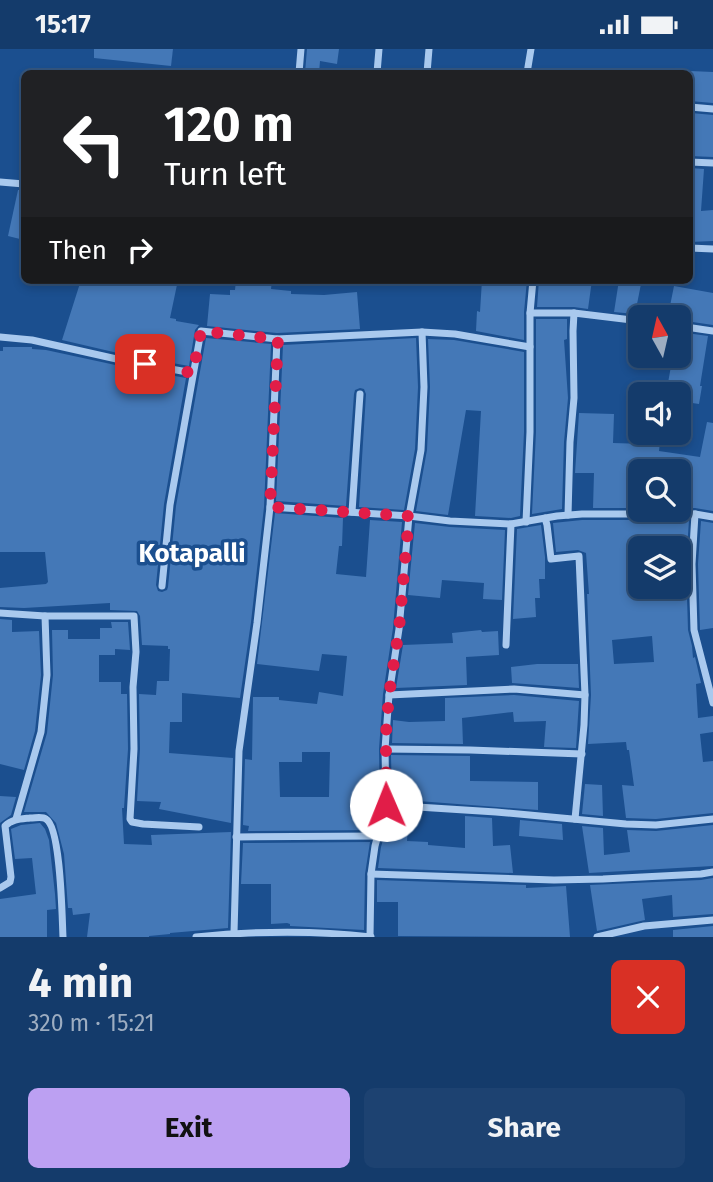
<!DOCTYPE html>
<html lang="en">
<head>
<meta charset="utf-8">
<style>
  body { margin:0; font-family:"Fira Sans",sans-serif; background:#1d4271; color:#f1f3f6; height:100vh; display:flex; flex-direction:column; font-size:26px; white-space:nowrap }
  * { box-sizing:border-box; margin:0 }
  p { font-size:23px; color:#9dadc1 }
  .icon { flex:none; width:38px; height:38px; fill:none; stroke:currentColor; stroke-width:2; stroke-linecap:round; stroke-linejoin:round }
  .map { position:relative; height:888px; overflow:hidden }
  .side { display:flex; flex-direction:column; background:#143b6b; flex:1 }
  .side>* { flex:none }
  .banner { position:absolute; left:21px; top:21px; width:672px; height:214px; border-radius:10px; box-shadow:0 4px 10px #0003,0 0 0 2px #33557e; background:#202124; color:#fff; overflow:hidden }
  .needle { width:46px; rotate:352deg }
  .fabs { position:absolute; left:628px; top:256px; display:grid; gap:14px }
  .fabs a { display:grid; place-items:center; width:63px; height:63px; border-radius:10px; background:#143b6b; box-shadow:0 4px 10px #0003,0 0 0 2px #33557e; font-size:35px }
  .pin { position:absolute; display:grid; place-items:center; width:60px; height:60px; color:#fff; margin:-30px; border-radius:14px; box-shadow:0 4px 10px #0006 }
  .me { position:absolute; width:77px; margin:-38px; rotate:359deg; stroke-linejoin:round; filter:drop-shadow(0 0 5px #0008) }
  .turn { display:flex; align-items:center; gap:24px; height:147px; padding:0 28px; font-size:32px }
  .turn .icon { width:91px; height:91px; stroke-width:2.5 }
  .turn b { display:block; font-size:49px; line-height:60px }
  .then { display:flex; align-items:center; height:66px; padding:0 28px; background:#0003; gap:14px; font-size:26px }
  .round { display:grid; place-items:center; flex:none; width:74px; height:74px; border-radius:10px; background:#1d4271 }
  .overview { display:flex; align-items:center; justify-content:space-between; height:119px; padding:0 28px }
  h1 { font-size:42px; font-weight:700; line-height:52px }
  .button { display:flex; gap:14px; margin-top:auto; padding:14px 28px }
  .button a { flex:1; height:80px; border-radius:10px; background:#bca0f2; color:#111; font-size:28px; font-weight:700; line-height:80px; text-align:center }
  .button a+a { background:#1d4271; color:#f1f3f6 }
  .status { display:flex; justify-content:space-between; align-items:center; height:49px; padding:0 35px; background:#143b6b; direction:ltr }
  .status svg { height:19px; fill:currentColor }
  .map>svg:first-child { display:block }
  .building { fill:#4478b7; fill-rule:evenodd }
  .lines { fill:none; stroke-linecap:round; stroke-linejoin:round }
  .street { stroke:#a9c9ee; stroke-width:7 }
  .route { stroke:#e11d48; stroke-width:12; stroke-dasharray:0 21.6 }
  .labels { text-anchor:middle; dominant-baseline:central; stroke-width:7; stroke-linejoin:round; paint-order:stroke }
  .neighbourhood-label { font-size:26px; font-weight:bold; fill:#fff; stroke:#1b4f8f }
</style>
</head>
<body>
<div class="status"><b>15:17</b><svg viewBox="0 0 49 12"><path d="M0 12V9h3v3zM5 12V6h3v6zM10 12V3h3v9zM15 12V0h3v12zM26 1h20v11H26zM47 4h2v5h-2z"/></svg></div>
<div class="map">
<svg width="713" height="888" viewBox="0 0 713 888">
  <rect width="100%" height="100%" fill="#1b4f8f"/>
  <g class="building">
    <polygon points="94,0 173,0 171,17 94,9"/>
    <polygon points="307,0 339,0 337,15 320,12 319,24 305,24"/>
    <polygon points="690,22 713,23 713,54 690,52"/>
    <polygon points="691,64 713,66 713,108 690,107"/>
    <polygon points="690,119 704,120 701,162 713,161 713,192 690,193"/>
    <polygon points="18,141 24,141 24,191 8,187"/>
    <polygon points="81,231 178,231 170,269 176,270 176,272 199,276 195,281 189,317 122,305 62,291"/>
    <polygon points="236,231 272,231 271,240 291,242 291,245 324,246 357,243 360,280 277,284 207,277 210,245 230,246 230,241 235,241"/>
    <polygon points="482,231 527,231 524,263 524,291 476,282 477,262 480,263"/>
    <polygon points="539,231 592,231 588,260 574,258 537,258"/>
    <polygon points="619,231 641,235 635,265 614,263"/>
    <polygon points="674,237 713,244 713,276 679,271 679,268 668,267"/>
    <polygon points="536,270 567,270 567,290 564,291 568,349 564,393 562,460 532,465 536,383"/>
    <polygon points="679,283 708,287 700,337 702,337 699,355 679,352 679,345 666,345 673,306 679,306"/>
    <polygon points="206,289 271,295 264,458 251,573 240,649 182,644 182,673 170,673 169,704 233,709 231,774 159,760 161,753 137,752 140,700 139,645 156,646 157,632 169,632 170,600 168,600 168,597 142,596 140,567 137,562 110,561 110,554 24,559 0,558 0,539 46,535 48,533 45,503 0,503 0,302 3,302 3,298 32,298 32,300 46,301 120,317 186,329 164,455 156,536 158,542 162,543 167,541 168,538 176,457"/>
    <polygon points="416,289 418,338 415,400 404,461 359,458 366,345 364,340 360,339 355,341 354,345 346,457 276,452 283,296"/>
    <polygon points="428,290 454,291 524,303 524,383 520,467 511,469 475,467 481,362 466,361 448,466 416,462 427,401 430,338"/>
    <polygon points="579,364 614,365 613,394 645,395 645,391 660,393 659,402 700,408 707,373 713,374 713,462 695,459 679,459 679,422 640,422 640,459 593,459 594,424 575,424"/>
    <path d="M 275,464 L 343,469 L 342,497 L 339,497 L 336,525 L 366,528 L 370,471 L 402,473 L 393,579 L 383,645 L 379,700 L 380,755 L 373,781 L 248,782 L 249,777 L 243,776 L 245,710 L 252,711 L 253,648 L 279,648 L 279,651 L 317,655 L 319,643 L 343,647 L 347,607 L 322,605 L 319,622 L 257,615 ZM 302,703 L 330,703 L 329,748 L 280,748 L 279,713 L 302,713 Z"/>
    <path d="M 582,471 L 689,471 L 686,515 L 688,581 L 692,597 L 693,609 L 695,608 L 701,634 L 696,635 L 698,669 L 713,667 L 713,683 L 700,685 L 703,713 L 713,712 L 713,764 L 656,770 L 626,769 L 622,736 L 634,737 L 629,701 L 627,701 L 626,693 L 588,695 L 591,646 L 587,545 L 589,545 L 586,504 L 578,501 L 556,503 L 553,474 ZM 640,499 L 679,499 L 679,549 L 648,551 L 647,537 L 640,537 ZM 652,587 L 654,613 L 614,615 L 612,591 Z"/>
    <polygon points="701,472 713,474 713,579 700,581 698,515"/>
    <polygon points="415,474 450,478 505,481 502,551 483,550 484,534 442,531 440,549 408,546"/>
    <polygon points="541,476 545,508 545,530 539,530 540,549 535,549 536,568 513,570 517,480"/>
    <polygon points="0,570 12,571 12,583 39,582 41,626 35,682 24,721 0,715"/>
    <polygon points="111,573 128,573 130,601 115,600 115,606 99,606 99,633 121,633 121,645 127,645 128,700 124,759 122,759 124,795 152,796 151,786 231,783 228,879 170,884 170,885 149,887 149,888 87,888 90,864 73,866 72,859 68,859 64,805 56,774 46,763 24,763 47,684 53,626 52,581 68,581 68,590 100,590 100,579 112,579"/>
    <polygon points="481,581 482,583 498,582 499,606 466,608 467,636 396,639 403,596 453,594 452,584"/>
    <polygon points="537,615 578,615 579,639 512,634 511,618"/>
    <polygon points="514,646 579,652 576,699 544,698 546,672 514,673 513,663 462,669 463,695 392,694 393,671 409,673 445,672 445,649"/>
    <polygon points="391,706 470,707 470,732 538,733 538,761 392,750"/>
    <polygon points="585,735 602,736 603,767 582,765"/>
    <polygon points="0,747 16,748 11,766 0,774"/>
    <polygon points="391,762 409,764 407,792 428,793 428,796 465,799 465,767 492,769 493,797 510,796 513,824 378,819 381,798"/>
    <polygon points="520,771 562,775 563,791 519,787"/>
    <polygon points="40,774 45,780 49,791 55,845 56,860 47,861 47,888 0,888 0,850 36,845 32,809 15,810 11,780 21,776"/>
    <polygon points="713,776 713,817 589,824 582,777 603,779 604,806 630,803 627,781 656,782"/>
    <polygon points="370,793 365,825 364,881 290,877 290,875 287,874 271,875 271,835 241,835 243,794"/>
    <polygon points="713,829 713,865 673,868 672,846 642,850 645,871 597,882 590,836 701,831"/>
    <polygon points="377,831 526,836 526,839 566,837 570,888 398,887 398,853 377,853"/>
    <polygon points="713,877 713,888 673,888 673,881"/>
  </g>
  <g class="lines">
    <g class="street">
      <polyline points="299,24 301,0"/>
      <polyline points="377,24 379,0"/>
      <polyline points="427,24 429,0"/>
      <polyline points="527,24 531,0"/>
      <polyline points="690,58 713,60"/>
      <polyline points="690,113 713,114"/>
      <polyline points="0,133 24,135"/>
      <polyline points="690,199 713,200"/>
      <polyline points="530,264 574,264 640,272"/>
      <polyline points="679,277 713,282"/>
      <polyline points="0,288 32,291 121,311 193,324"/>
      <polyline points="270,458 409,467 450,472 511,475 557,467 582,465 695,465 713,468"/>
      <polyline points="352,463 360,345"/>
      <polyline points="695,465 692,515 694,581 713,654"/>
      <polyline points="568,466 570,393 574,349 573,282 574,264"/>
      <polyline points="545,469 547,476 551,510 579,507 585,646 584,676 575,770"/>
      <polyline points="526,473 530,383 530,264 533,231"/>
      <polyline points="162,537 170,456 201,282 277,290 422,283 455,285 530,298"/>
      <polyline points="0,564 45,567 134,567 136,603 133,638 134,700 130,770 132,773 143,775 199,778"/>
      <polyline points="506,596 511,475"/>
      <polyline points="389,646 514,640 585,646"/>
      <polyline points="385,700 470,701 582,705"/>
      <polyline points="386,756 496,763 626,775 656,776 713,770"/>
      <polyline points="16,770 41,683 47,626 45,567"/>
      <polyline points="236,788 377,787"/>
      <polyline points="371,825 554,831 603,830 701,825 713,823"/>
      <path d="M 0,839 L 10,833 L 11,828 L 5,777 C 12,770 21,770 30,769 C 36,769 42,767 46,770 C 61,779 62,869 63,888"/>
      <polyline points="234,884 239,702 257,574 270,458 277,290"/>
      <path d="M 196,888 C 255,882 313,881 371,888"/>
      <polyline points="370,888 371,825 375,797 386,756 385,700 389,646 399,580 409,467 421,401 424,338 422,283"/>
      <polyline points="597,888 644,877 713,871"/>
    </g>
  </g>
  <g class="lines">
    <polyline class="route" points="145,315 193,324 201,282 278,290 270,458 409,467 399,580 389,646 386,684 386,756"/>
  </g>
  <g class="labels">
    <g class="neighbourhood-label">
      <text x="192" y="504">Kotapalli</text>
    </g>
  </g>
</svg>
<div class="fabs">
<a><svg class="needle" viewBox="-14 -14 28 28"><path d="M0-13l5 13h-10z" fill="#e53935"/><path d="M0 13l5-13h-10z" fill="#9dadc1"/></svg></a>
<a><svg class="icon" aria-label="sound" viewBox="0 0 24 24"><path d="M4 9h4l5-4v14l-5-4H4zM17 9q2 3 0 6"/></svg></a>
<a><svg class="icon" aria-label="search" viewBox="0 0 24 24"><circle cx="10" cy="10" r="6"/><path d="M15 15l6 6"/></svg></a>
<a><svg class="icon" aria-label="layers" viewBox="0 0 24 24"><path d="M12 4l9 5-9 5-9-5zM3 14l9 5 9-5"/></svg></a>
</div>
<div class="pin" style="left:145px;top:315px;background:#d93025"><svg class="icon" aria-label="arrive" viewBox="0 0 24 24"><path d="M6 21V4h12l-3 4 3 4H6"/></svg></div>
<svg class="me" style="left:386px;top:756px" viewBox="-20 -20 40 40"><circle r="19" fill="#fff"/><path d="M0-13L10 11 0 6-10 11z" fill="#e11d48"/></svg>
<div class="banner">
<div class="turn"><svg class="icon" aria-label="left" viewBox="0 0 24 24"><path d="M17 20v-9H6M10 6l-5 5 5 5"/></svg><div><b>120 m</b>Turn left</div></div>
<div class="then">Then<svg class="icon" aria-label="right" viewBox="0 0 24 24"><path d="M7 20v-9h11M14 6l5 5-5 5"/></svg></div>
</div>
</div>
<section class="side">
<div class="overview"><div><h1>4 min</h1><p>320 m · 15:21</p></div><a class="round" style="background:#d93025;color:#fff"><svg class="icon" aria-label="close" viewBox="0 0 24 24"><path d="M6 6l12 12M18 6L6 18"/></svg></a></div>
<div class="button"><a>Exit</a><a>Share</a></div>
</section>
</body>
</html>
